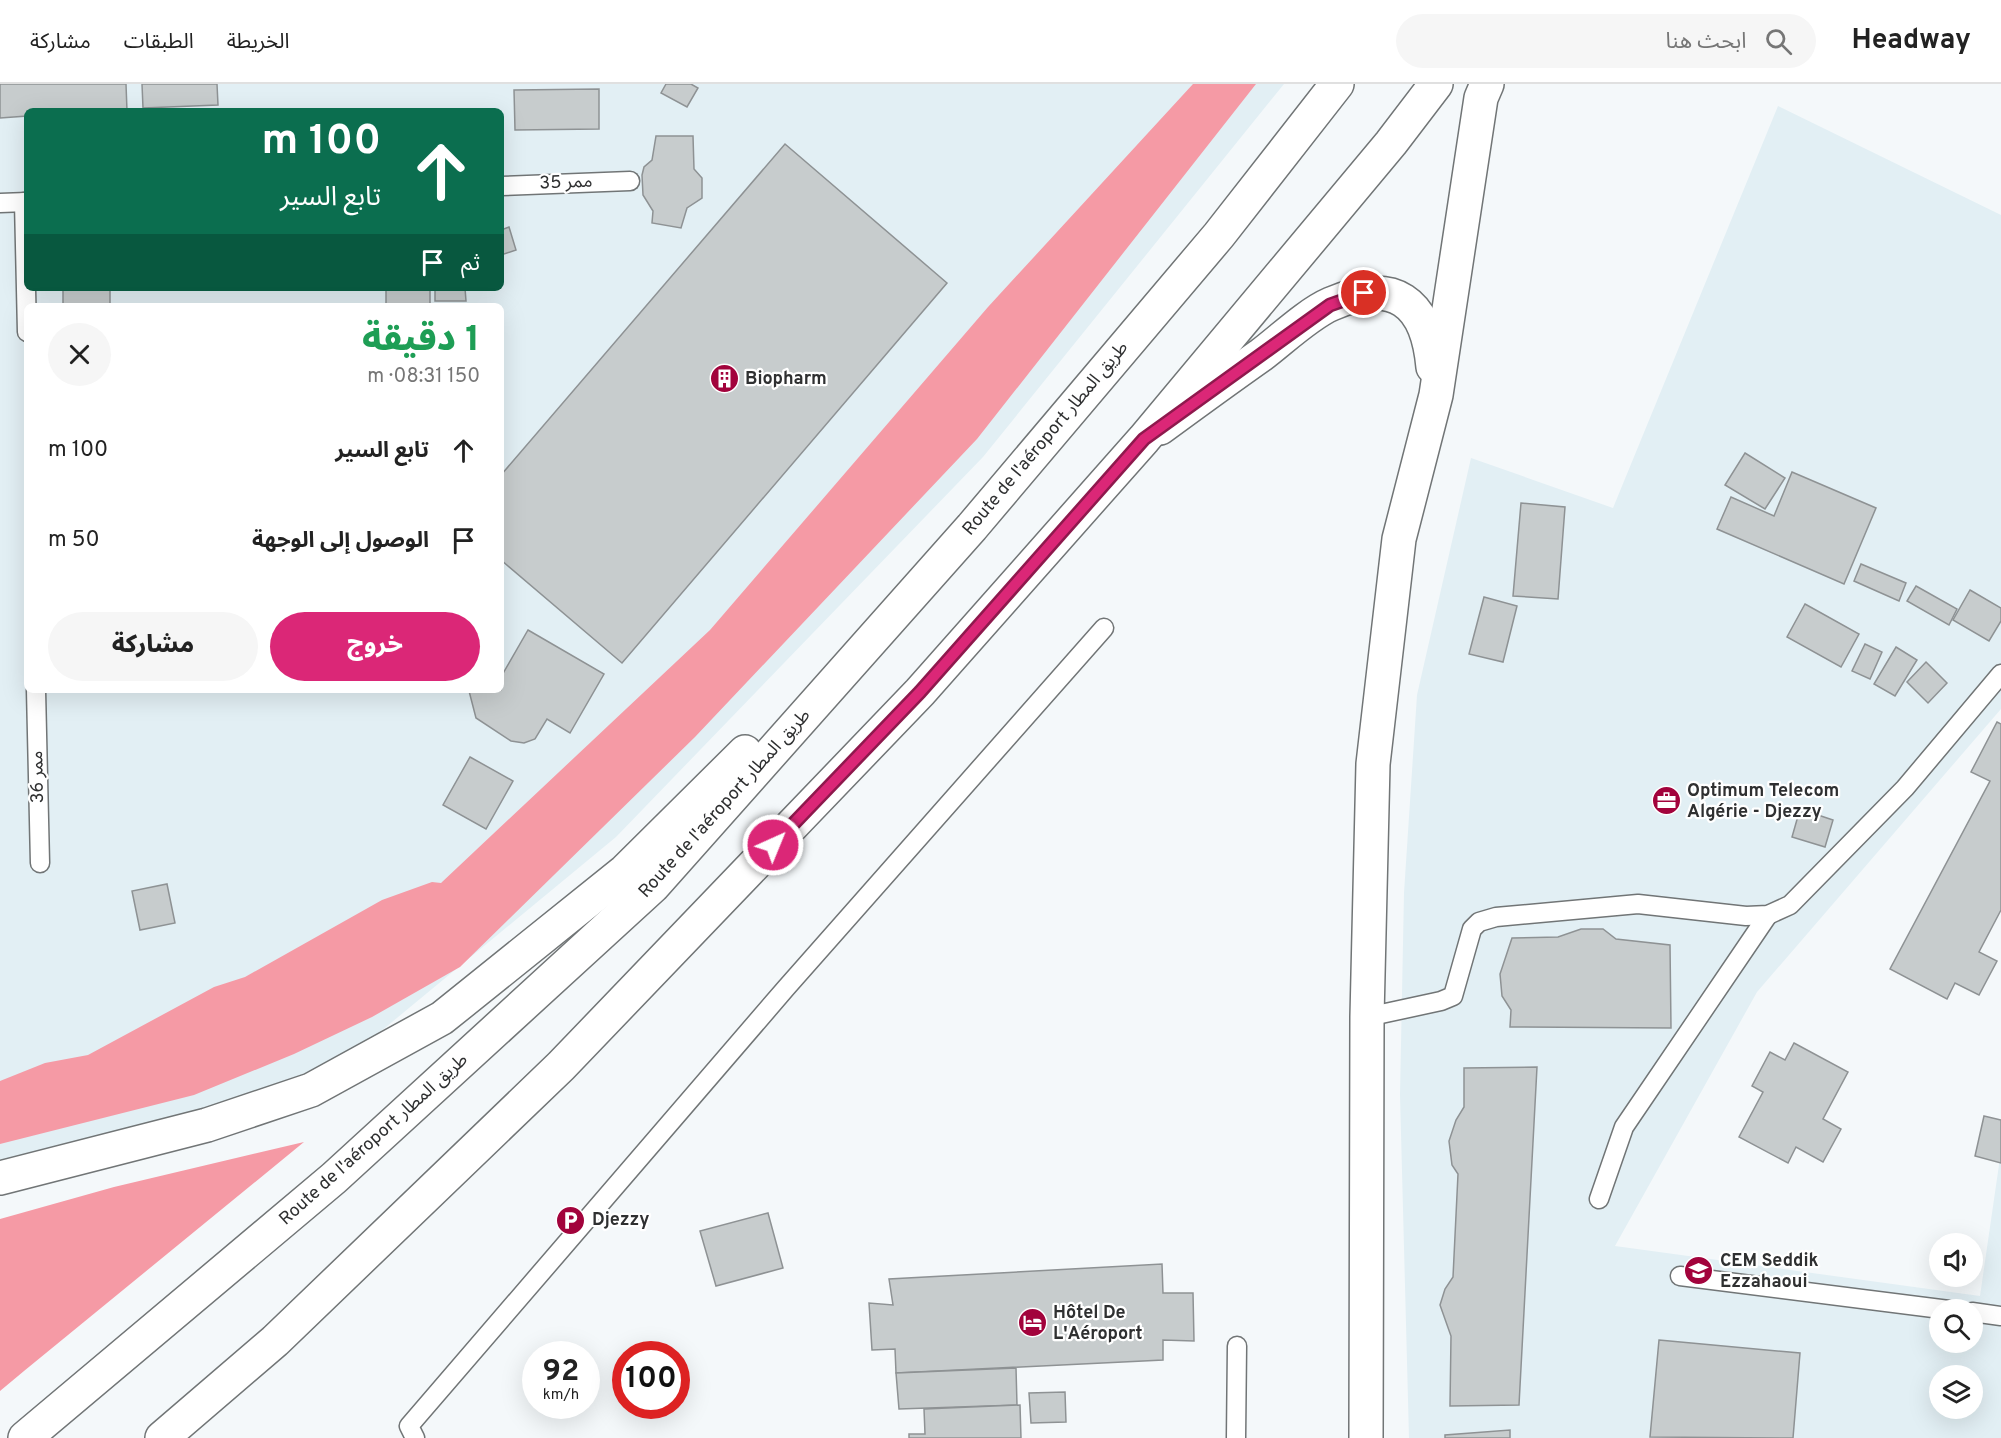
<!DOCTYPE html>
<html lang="ar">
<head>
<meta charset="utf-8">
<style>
  body { margin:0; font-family:Overpass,"Noto Sans Arabic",sans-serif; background:#f6f6f6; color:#222; direction:rtl; height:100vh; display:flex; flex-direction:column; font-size:22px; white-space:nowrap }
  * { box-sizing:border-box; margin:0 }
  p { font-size:20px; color:#767676 }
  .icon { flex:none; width:33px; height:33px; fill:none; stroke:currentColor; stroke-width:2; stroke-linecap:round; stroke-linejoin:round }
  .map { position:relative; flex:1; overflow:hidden; direction:ltr }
  .drawer { position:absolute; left:24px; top:219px; width:480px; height:390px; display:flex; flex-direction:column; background:#fff; border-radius:9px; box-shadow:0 6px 24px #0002; direction:rtl }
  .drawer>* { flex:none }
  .hud { position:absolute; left:24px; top:24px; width:480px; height:183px; border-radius:9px; box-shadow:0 6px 24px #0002; direction:rtl; background:#0b6e4f; color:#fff; overflow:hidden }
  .tools { position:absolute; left:1929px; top:1149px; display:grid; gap:12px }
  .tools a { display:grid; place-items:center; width:54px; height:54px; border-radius:50%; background:#fff; box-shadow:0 6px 24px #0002; font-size:30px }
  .speed { position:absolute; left:522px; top:1257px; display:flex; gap:12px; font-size:30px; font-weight:700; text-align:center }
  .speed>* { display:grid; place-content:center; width:78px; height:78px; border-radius:50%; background:#fff; box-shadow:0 6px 24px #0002; line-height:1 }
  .speed small { font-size:15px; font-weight:400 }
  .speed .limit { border:9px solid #d22; background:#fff; color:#111 }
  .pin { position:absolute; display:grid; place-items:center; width:51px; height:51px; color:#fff; margin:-26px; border:3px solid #fff; border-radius:50%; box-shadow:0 2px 6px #0007 }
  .me { position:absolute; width:66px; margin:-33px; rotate:44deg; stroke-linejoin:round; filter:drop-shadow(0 0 4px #0008) }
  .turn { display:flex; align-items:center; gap:21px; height:126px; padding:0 24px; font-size:27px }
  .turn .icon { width:78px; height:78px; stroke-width:2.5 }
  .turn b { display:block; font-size:42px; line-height:51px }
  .then { display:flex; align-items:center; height:57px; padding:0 24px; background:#0003; gap:12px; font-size:22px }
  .round { display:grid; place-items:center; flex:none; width:63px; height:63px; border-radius:32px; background:#f6f6f6 }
  .overview { display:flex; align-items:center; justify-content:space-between; height:102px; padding:0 24px }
  h1 { font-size:36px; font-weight:800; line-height:45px; color:#1e9e55 }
  .button { display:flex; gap:12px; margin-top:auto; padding:12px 24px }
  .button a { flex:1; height:69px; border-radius:36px; background:#db2777; color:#fff; font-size:24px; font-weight:800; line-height:69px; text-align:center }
  .button a+a { background:#f6f6f6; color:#222 }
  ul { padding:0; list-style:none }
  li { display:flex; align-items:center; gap:18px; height:90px; padding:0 24px }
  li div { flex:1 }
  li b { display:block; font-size:22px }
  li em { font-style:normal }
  header { display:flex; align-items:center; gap:36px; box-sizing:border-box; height:84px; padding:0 30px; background:#fff; border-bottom:2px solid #e0e0e0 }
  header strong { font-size:28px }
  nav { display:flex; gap:33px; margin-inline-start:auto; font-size:21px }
  .search { width:420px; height:54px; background:#f6f6f6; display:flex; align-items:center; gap:15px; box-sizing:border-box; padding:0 21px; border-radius:33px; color:#767676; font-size:22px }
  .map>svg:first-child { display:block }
  .built { fill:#e2eff4; fill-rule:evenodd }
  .forest { fill:#f59aa5 }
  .building { fill:#c7cccd; stroke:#8e9294; stroke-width:1.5 }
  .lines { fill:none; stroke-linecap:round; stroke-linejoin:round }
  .lane-casing { stroke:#717576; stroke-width:21 }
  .secondary-casing { stroke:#717576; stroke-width:36 }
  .highway-casing { stroke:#717576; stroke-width:36 }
  .lane { stroke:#fff; stroke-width:18 }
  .secondary { stroke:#fff; stroke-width:33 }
  .highway { stroke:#fff; stroke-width:33 }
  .route-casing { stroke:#8e194d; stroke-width:15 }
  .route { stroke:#db2777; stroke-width:10 }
  .labels { text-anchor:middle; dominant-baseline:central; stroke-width:4.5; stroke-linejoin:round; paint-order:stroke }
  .street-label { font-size:18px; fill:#2f3031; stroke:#fff }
  .poi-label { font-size:18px; font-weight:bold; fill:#2f3031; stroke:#fff; text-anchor:start }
</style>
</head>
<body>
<header>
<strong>Headway</strong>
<div class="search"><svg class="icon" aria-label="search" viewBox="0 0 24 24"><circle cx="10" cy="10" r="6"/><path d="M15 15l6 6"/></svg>ابحث هنا</div>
<nav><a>الخريطة</a><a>الطبقات</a><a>مشاركة</a></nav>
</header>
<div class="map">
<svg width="2001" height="1354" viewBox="0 0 2001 1354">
  <rect width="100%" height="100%" fill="#f4f8fa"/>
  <g class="built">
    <path d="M 0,0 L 1284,0 L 983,373 L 616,753 L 340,981 L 299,1007 L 0,1080 ZM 27,27 L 501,27 L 501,204 L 27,204 ZM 27,222 L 501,222 L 501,606 L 27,606 Z"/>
    <path d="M 1778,22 L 2001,131 L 2001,625 L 1757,908 L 1615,1162 L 1980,1212 L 2001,1067 L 2001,1354 L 1409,1354 L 1400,1011 L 1404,809 L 1417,611 L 1471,374 L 1613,424 ZM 1940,1226 L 1972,1226 L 1972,1258 L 1940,1258 ZM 1940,1292 L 1972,1292 L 1972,1324 L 1940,1324 Z"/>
  </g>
  <g class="forest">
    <polygon points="1193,0 1256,0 977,355 695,653 460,883 372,933 294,970 194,1011 0,1060 0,997 45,979 88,971 214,903 245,893 382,816 432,798 441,799 710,546 988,223"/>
    <polygon points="304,1058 24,1287 0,1307 0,1135 114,1103"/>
  </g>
  <g class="building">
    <polygon points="0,0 126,0 127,27 27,27 27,32 0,34"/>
    <polygon points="142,0 217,0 218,21 143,24"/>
    <polygon points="666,0 691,0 698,4 687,23 661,9"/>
    <polygon points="599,5 599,45 515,46 514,6"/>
    <polygon points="656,52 693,52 694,85 702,94 702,114 687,124 681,144 652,139 653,127 643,111 642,91 644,83 652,76"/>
    <polygon points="785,60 947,199 622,579 501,476 501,391"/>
    <polygon points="509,143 516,166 501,171 501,146"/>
    <polygon points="110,204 110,222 63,222 63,205"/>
    <rect x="386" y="204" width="44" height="18"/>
    <polygon points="435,204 465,204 466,217 435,217"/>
    <polygon points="1745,369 1785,394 1765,425 1725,401"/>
    <polygon points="1792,388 1876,424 1844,500 1717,445 1731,413 1774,432"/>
    <polygon points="1521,419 1565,423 1558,515 1513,512"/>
    <polygon points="1861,480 1906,499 1899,517 1854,497"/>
    <polygon points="1916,502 1957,525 1949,541 1907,517"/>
    <polygon points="1970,506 2001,524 2001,537 1989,557 1953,536"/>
    <polygon points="1484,513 1517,522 1503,578 1469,570"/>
    <polygon points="1805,520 1859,550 1841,583 1787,553"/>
    <polygon points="528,546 604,590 570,649 547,635 535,655 524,659 511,657 476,634 469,607 501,606 501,593"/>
    <polygon points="1865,560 1882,568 1870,595 1852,587"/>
    <polygon points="1896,563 1917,576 1895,612 1874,600"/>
    <polygon points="1926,578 1947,599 1928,619 1907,598"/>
    <polygon points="1997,638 2001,640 2001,826 1979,868 1997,877 1979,911 1955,899 1947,915 1890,885 1990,697 1971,688"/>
    <polygon points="470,673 513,697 486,745 443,721"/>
    <polygon points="1800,725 1833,736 1825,763 1792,753"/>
    <polygon points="167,800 175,839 140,846 132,807"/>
    <polygon points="1581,845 1603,845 1616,855 1670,861 1671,944 1510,943 1511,926 1502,912 1500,890 1512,854 1558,853"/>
    <polygon points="1794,959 1848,988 1823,1035 1841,1045 1823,1078 1796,1063 1788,1079 1739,1053 1763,1008 1752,1002 1770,968 1785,976"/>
    <polygon points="1537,983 1519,1321 1450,1322 1451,1252 1440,1221 1445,1205 1453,1193 1458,1090 1452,1081 1449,1057 1456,1036 1464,1023 1464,984"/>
    <polygon points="1984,1032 2001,1036 2001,1079 1975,1072"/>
    <polygon points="768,1129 783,1184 716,1202 700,1147"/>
    <polygon points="1162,1180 1163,1209 1193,1209 1194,1257 1163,1256 1163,1276 896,1289 895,1265 872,1266 869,1219 893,1221 889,1195"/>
    <polygon points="1659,1256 1800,1269 1793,1354 1650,1353"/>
    <polygon points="1016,1284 1017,1321 899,1325 896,1289"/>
    <polygon points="1065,1308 1066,1338 1031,1339 1029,1309"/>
    <polygon points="1020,1321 1021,1354 909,1354 909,1350 925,1350 924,1325"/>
    <polygon points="1510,1346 1510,1354 1445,1354 1445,1351"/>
  </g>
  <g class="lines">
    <defs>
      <g id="lane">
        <polyline points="501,102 630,97"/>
        <polyline points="24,118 27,248"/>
        <polyline points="0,119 27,118"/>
        <polyline points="36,606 40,779"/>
        <polyline points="1367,933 1441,917 1453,912 1472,845 1479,838 1496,833 1638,820 1746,832 1768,831 1790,821 1905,704 2001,590"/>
        <polyline points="1599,1115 1624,1043 1768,831"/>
        <polyline points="1680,1192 1949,1226"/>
        <polyline points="1972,1228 2001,1232"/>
        <polyline points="415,1354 409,1342 786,904 1104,544"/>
        <polyline points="1236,1354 1237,1262"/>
      </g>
      <g id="secondary">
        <path d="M 1160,344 C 1194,319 1227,295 1261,271 C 1281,256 1308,230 1331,220 C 1394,193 1427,217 1433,283"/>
        <polyline points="1366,1354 1367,933 1373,680 1399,455 1436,311 1481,14 1487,0"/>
      </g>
      <g id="highway">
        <polyline points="0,1094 207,1041 311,1006 442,934 625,787 745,668"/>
        <polyline points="25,1354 334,1094 653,802 972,443 1219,151 1337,0"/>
        <polyline points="162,1354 275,1257 561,982 920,608 1144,355 1391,59 1436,0"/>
      </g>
    </defs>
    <use href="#lane" class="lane-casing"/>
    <use href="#secondary" class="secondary-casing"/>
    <use href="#highway" class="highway-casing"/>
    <use href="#lane" class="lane"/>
    <use href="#secondary" class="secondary"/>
    <use href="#highway" class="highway"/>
  </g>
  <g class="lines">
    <defs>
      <polyline id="route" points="773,761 920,608 1144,355 1330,221 1364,209"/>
    </defs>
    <use href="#route" class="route-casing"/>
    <use href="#route" class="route"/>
  </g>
  <defs>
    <symbol id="building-disc" viewBox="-11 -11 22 22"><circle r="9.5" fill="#a2033c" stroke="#fff"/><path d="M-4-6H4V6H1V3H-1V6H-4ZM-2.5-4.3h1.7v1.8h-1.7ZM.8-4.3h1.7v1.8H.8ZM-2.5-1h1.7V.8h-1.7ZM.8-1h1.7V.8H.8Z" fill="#fff"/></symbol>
    <symbol id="office-disc" viewBox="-11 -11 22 22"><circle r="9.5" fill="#a2033c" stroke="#fff"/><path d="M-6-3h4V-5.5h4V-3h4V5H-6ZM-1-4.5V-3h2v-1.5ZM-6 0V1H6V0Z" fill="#fff"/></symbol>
    <symbol id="parking-disc" viewBox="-11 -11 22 22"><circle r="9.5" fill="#a2033c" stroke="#fff"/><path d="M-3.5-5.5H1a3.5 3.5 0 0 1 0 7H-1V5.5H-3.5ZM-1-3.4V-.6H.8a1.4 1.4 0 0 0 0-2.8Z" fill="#fff"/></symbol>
    <symbol id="school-disc" viewBox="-11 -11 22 22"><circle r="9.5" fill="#a2033c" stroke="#fff"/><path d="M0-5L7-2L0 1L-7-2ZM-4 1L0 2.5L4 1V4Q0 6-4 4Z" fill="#fff"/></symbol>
    <symbol id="hotel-disc" viewBox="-11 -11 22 22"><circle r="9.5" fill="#a2033c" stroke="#fff"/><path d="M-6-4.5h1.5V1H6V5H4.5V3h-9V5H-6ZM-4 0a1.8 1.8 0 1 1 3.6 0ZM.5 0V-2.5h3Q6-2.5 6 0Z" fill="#fff"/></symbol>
  </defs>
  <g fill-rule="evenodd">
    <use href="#building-disc" x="708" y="278" width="33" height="33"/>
    <use href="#office-disc" x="1650" y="700" width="33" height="33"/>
    <use href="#parking-disc" x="554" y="1120" width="33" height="33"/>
    <use href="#school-disc" x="1682" y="1170" width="33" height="33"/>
    <use href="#hotel-disc" x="1016" y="1222" width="33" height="33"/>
  </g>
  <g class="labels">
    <g class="street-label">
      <text transform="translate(566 99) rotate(-2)">ممر 35</text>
      <text transform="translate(1046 355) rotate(-50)">Route de l'aéroport طريق المطار</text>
      <text transform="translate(38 693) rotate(-91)">ممر 36</text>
      <text transform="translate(725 720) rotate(-48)">Route de l'aéroport طريق المطار</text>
      <text transform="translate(374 1056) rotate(-42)">Route de l'aéroport طريق المطار</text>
    </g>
    <g class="poi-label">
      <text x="745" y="295">Biopharm</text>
      <text x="1687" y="707">Optimum Telecom<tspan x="1687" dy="21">Algérie - Djezzy</tspan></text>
      <text x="592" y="1136">Djezzy</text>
      <text x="1720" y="1177">CEM Seddik<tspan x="1720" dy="21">Ezzahaoui</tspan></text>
      <text x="1053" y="1229">Hôtel De<tspan x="1053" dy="21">L'Aéroport</tspan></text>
    </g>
  </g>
</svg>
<div class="tools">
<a><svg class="icon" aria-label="sound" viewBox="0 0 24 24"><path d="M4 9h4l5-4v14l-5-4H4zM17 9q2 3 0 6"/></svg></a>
<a><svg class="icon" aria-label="search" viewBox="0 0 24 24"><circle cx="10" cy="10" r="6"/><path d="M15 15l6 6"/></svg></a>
<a><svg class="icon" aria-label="layers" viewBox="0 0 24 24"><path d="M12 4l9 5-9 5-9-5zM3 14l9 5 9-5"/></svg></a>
</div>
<div class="speed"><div>92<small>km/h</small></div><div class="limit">100</div></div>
<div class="pin" style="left:1364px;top:209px;background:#d93025"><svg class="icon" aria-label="arrive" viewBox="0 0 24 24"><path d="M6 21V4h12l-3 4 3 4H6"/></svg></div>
<svg class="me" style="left:773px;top:761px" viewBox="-20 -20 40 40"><circle r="17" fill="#db2777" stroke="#fff" stroke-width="3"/><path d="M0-11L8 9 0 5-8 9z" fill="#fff"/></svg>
<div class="hud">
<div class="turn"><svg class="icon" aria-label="ahead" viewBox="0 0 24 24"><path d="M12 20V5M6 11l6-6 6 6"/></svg><div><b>100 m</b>تابع السير</div></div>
<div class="then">ثم<svg class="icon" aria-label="arrive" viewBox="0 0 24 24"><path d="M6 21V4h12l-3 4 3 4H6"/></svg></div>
</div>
<section class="drawer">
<div class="overview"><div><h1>1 دقيقة</h1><p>150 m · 08:31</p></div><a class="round"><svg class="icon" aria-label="close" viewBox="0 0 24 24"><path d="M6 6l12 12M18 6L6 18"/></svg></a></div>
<ul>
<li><svg class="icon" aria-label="ahead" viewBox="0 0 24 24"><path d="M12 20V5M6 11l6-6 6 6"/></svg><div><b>تابع السير</b></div><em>100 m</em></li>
<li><svg class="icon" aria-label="arrive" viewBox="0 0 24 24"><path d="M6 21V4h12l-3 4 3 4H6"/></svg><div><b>الوصول إلى الوجهة</b></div><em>50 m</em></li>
</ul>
<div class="button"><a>خروج</a><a>مشاركة</a></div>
</section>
</div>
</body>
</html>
